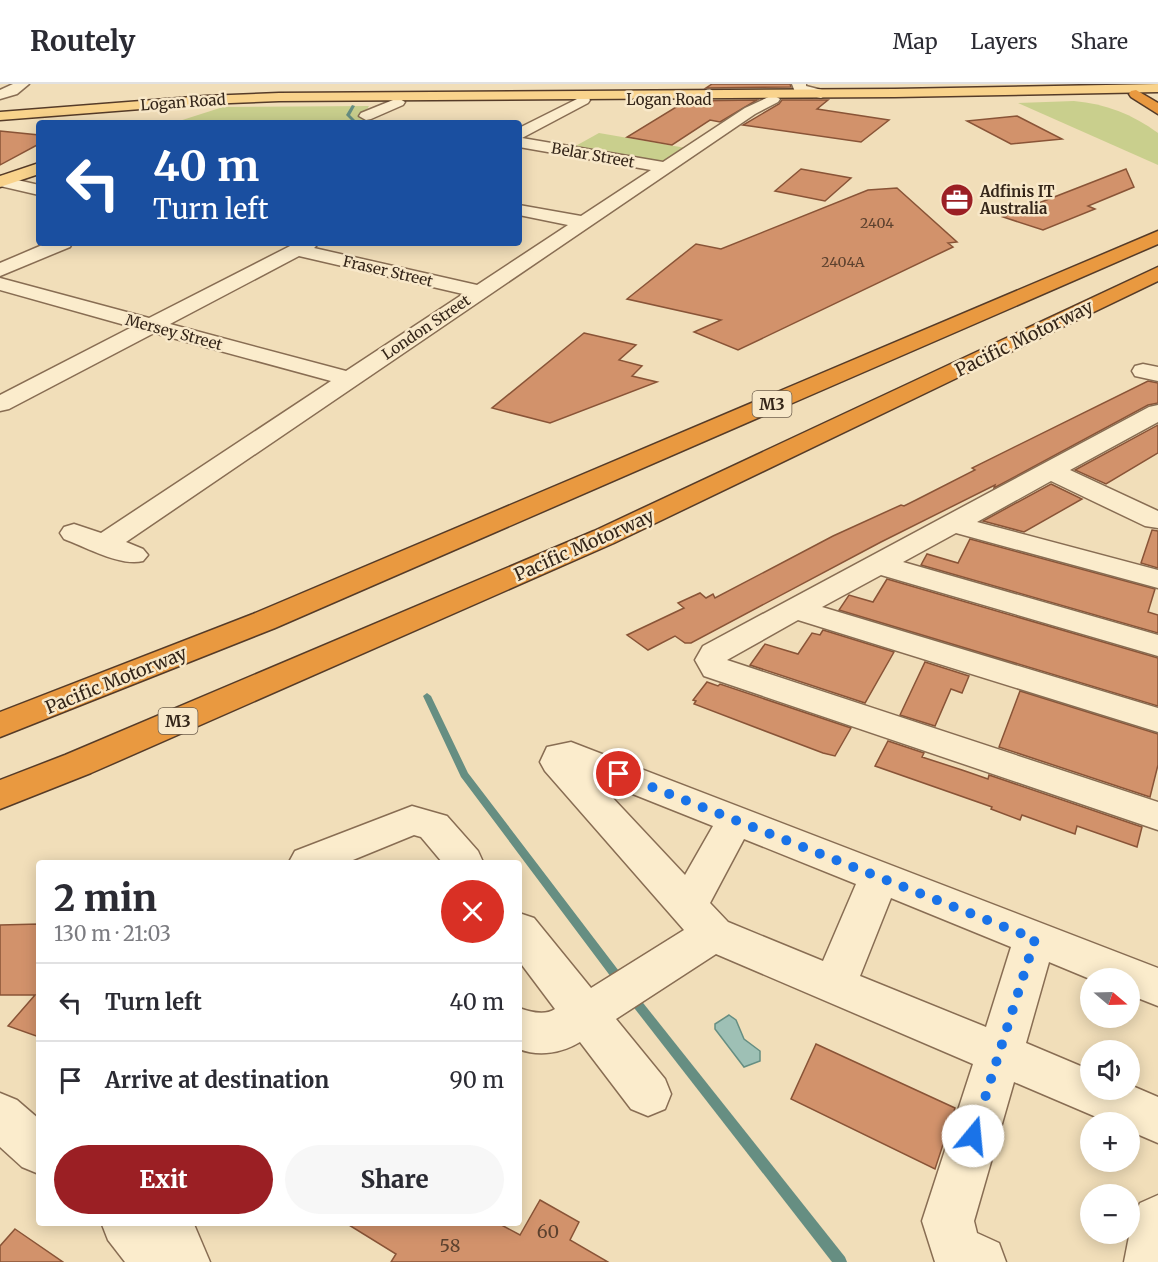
<!DOCTYPE html>
<html lang="en">
<head>
<meta charset="utf-8">
<style>
  body { margin:0; font-family:Merriweather,serif; background:#f7f7f7; color:#2b2b33; height:100vh; display:flex; flex-direction:column; font-size:22px; white-space:nowrap }
  * { box-sizing:border-box; margin:0 }
  p { font-size:20px; color:#7c7c81 }
  .icon { flex:none; width:33px; height:33px; fill:none; stroke:currentColor; stroke-width:2; stroke-linecap:round; stroke-linejoin:round }
  .map { position:relative; flex:1; overflow:hidden }
  .details { position:absolute; left:36px; top:776px; width:486px; height:366px; display:flex; flex-direction:column; background:#fff; border-radius:6px; box-shadow:0 3px 15px #0003 }
  .details>* { flex:none }
  .guide { position:absolute; left:36px; top:36px; width:486px; height:126px; border-radius:6px; box-shadow:0 3px 15px #0003; background:#1a4fa0; color:#fff; overflow:hidden }
  .needle { width:39px; rotate:109deg }
  .fabs { position:absolute; left:1080px; top:884px; display:grid; gap:12px }
  .fabs a { display:grid; place-items:center; width:60px; height:60px; border-radius:50%; background:#fff; box-shadow:0 3px 15px #0003; font-size:30px }
  .pin { position:absolute; display:grid; place-items:center; width:51px; height:51px; color:#fff; margin:-26px; border:3px solid #fff; border-radius:50%; box-shadow:0 2px 6px #0007 }
  .me { position:absolute; width:66px; margin:-33px; rotate:17deg; stroke-linejoin:round; filter:drop-shadow(0 0 4px #0008) }
  .turn { display:flex; align-items:center; gap:21px; height:126px; padding:0 18px; font-size:27px }
  .turn .icon { width:78px; height:78px; stroke-width:2.5 }
  .turn b { display:block; font-size:42px; line-height:51px }
  .round { display:grid; place-items:center; flex:none; width:63px; height:63px; border-radius:32px; background:#f7f7f7 }
  .headline { display:flex; align-items:center; justify-content:space-between; height:102px; padding:0 18px }
  h1 { font-size:36px; font-weight:800; line-height:45px }
  .button { display:flex; gap:12px; margin-top:auto; padding:12px 18px }
  .button a { flex:1; height:69px; border-radius:36px; background:#9b1f24; color:#fff; font-size:24px; font-weight:800; line-height:69px; text-align:center }
  .button a+a { background:#f7f7f7; color:#2b2b33 }
  ul { padding:0; list-style:none }
  li { display:flex; align-items:center; gap:18px; height:78px; padding:0 18px; border-top:2px solid #e1e1e2 }
  li div { flex:1 }
  li b { display:block; font-size:22px }
  li em { font-style:normal }
  header { display:flex; align-items:center; gap:36px; box-sizing:border-box; height:84px; padding:0 30px; background:#fff; border-bottom:2px solid #e1e1e2 }
  header strong { font-size:28px }
  nav { display:flex; gap:33px; margin-inline-start:auto; font-size:21px }
  .map>svg:first-child { display:block }
  .green { fill:#c9cf8d }
  .water { fill:#9ec0b5; stroke:#668e82; stroke-width:1.5 }
  .lines { fill:none; stroke-linecap:round; stroke-linejoin:round }
  .stream { fill:#668e82; fill-rule:evenodd }
  .building { fill:#d2926b; stroke:#895437; stroke-width:1.5 }
  .minor-casing { stroke:#886d53; stroke-width:3 }
  .major-casing { stroke:#553b28; stroke-width:3 }
  .highway-casing { stroke:#553b28; stroke-width:3 }
  .minor { fill:#fbeccc; fill-rule:evenodd }
  .major { fill:#f9d38c; fill-rule:evenodd }
  .highway { fill:#e99940; fill-rule:evenodd }
  .route { stroke:#1a73e8; stroke-width:10; stroke-dasharray:0 18 }
  .labels { text-anchor:middle; dominant-baseline:central; stroke-width:5; stroke-linejoin:round; paint-order:stroke }
  .far-number-label { font-size:14px; fill:#5c412e }
  .far-street-label { font-size:15px; fill:#352619; stroke:#f8e8c9 }
  .far-poi-label { font-size:15px; font-weight:bold; fill:#352619; stroke:#f8e8c9; text-anchor:start }
  .shield { fill:#f8e8c9; stroke:#70604e; stroke-width:1.5 }
  .shield-label { font-size:16px; font-weight:bold; fill:#352619 }
  .street-label { font-size:18px; fill:#352619; stroke:#f8e8c9 }
  .near-number-label { font-size:18px; fill:#5c412e }
</style>
</head>
<body>
<header>
<strong>Routely</strong>
<nav><a>Map</a><a>Layers</a><a>Share</a></nav>
</header>
<div class="map">
<svg width="1158" height="1178" viewBox="0 0 1158 1178">
  <rect width="100%" height="100%" fill="#f1deb9"/>
  <g class="green">
    <path d="M 1074,17 C 1106,20 1132,30 1158,49 L 1158,81 L 1018,19 Z"/>
    <polygon points="369,22 362,34 370,39 173,39 223,23"/>
    <polygon points="599,49 686,64 665,78 660,78 572,64"/>
  </g>
  <polygon class="water" points="729,931 736,936 744,955 760,967 760,977 744,983 715,945 715,940"/>
  <g class="lines">
    <g class="stream">
      <polygon points="352,21 355,22 350,31 358,39 354,39 346,31"/>
      <polygon points="427,609 431,612 468,689 625,895 626,898 625,901 621,903 617,901 461,693 423,612"/>
      <polygon points="632,908 636,910 845,1173 847,1178 832,1178 628,916 627,913 628,910"/>
    </g>
  </g>
  <g class="building">
    <polygon points="712,0 790,0 791,3 706,4"/>
    <polygon points="757,16 720,38 710,36 672,61 627,53 686,17"/>
    <polygon points="782,16 828,16 817,25 889,36 861,58 743,41 779,20"/>
    <polygon points="1017,32 1062,55 1011,60 967,37"/>
    <polygon points="0,47 39,51 39,60 0,81"/>
    <polygon points="801,85 851,94 825,117 775,107"/>
    <polygon points="1126,85 1134,103 1088,122 1095,125 1043,146 1003,133"/>
    <polygon points="897,104 957,158 948,159 953,163 738,266 694,248 721,236 627,215 696,160 721,165 868,106"/>
    <polygon points="584,249 636,261 619,276 642,282 632,292 657,298 550,339 492,324"/>
    <polygon points="1148,297 1158,299 1158,319 1148,321 994,404 995,401 881,458 691,559 685,559 675,552 648,566 627,551 684,524 678,519 700,509 706,514 713,510 715,514 833,452 901,421 904,422 916,416 975,386 972,384"/>
    <polygon points="1158,341 1158,369 1106,400 1075,386"/>
    <polygon points="1051,400 1082,415 1024,448 983,437"/>
    <polygon points="1152,446 1158,447 1158,484 1141,479"/>
    <polygon points="970,455 1155,505 1148,528 1158,531 1158,549 921,481 927,470 958,479"/>
    <polygon points="887,495 1158,574 1158,622 839,526 849,511 873,518"/>
    <polygon points="823,546 894,568 865,619 750,581 765,560 798,570 812,549 820,551"/>
    <polygon points="925,578 969,592 962,609 951,605 935,642 900,631"/>
    <polygon points="707,598 718,602 720,600 851,644 835,672 823,669 694,620 696,617 693,616"/>
    <polygon points="1020,607 1158,650 1158,681 1150,713 999,663"/>
    <polygon points="888,657 924,669 922,673 962,686 988,695 989,691 1142,743 1137,763 1077,742 1075,750 1022,731 1020,736 991,725 992,723 875,682"/>
    <polygon points="39,840 39,953 8,942 35,911 0,911 0,841"/>
    <polygon points="816,960 955,1024 935,1085 791,1015"/>
    <polygon points="540,1116 579,1138 570,1156 608,1178 391,1178 396,1170 344,1138 496,1138 520,1151"/>
    <polygon points="15,1145 63,1178 0,1178 0,1162"/>
  </g>
  <g class="lines">
    <defs>
      <g id="minor">
        <polygon points="13,0 29,0 17,10 0,15 0,6"/>
        <polygon points="792,0 806,0 806,2 826,7 828,10 821,14 795,8"/>
        <path d="M 773,11 L 780,15 L 778,18 L 755,30 L 126,458 L 143,465 L 148,471 L 143,477 C 121,483 86,463 64,455 L 60,449 L 64,443 L 74,440 L 101,449 L 331,297 L 154,249 L 9,325 L 0,327 L 0,311 L 132,243 L 0,206 L 0,194 L 149,234 L 296,159 L 319,159 L 314,164 L 477,201 L 568,141 L 519,131 L 519,121 L 581,132 L 651,86 L 519,63 L 519,44 L 583,12 L 588,13 L 590,16 L 588,19 L 522,54 L 663,78 L 745,24 ZM 299,172 L 463,210 L 346,287 L 170,240 Z"/>
        <polygon points="398,14 405,18 403,21 371,35 366,36 359,32 361,29"/>
        <polygon points="0,92 39,101 39,111 0,102"/>
        <polygon points="47,159 72,159 70,163 0,192 0,179"/>
        <polygon points="1143,280 1158,283 1158,297 1135,292 1132,287 1135,282"/>
        <polygon points="1158,321 1158,338 1070,386 1158,427 1158,444 1145,442 1051,397 977,438 1158,486 1158,504 956,449 903,478 1158,551 1158,572 881,491 822,523 1158,624 1158,648 798,536 727,576 1158,718 1158,746 704,592 695,576 703,562 1149,323"/>
        <path d="M 571,658 L 1158,884 L 1158,922 L 1130,911 L 1130,894 L 1090,895 L 1049,878 L 1026,959 L 1090,986 L 1090,1005 L 1130,1005 L 1130,1001 L 1158,1013 L 1158,1059 L 1130,1047 L 1130,1038 L 1108,1038 L 1014,998 L 974,1137 L 977,1149 L 999,1159 L 1006,1178 L 935,1178 L 922,1137 L 973,980 L 716,870 L 616,935 L 665,995 L 671,1010 L 665,1025 L 648,1032 L 631,1025 L 580,958 C 562,969 539,973 519,965 L 519,924 C 530,928 545,932 555,925 L 519,877 L 519,829 L 534,834 L 591,904 L 684,846 L 545,687 L 540,678 L 547,663 ZM 595,695 L 713,742 L 685,791 ZM 744,755 L 856,800 L 823,877 L 728,838 L 710,819 ZM 891,814 L 1011,863 L 986,943 L 860,892 Z"/>
        <polygon points="412,722 447,732 478,767 483,778 442,778 421,753 414,751 348,778 289,778 295,767"/>
        <polygon points="0,1009 17,1016 39,1035 39,1090 22,1083 0,1063"/>
        <polygon points="1158,1111 1158,1178 1124,1178 1132,1137 1140,1119"/>
        <polygon points="101,1138 193,1138 210,1178 125,1178 108,1156"/>
      </g>
      <g id="major">
        <polygon points="1158,0 1158,8 895,13 279,17 205,20 0,36 0,28 205,12 279,9 895,5"/>
        <polygon points="39,79 39,90 0,103 0,92"/>
      </g>
      <g id="highway">
        <polygon points="1136,6 1158,19 1158,30 1131,13 1129,10 1131,7"/>
        <polygon points="1158,147 1158,160 275,544 0,653 0,628 253,530"/>
        <polygon points="1158,183 1158,197 614,459 91,689 0,725 0,696 65,671 594,447"/>
      </g>
    </defs>
    <use href="#minor" class="minor-casing"/>
    <use href="#major" class="major-casing"/>
    <use href="#highway" class="highway-casing"/>
    <use href="#minor" class="minor"/>
    <use href="#major" class="major"/>
    <use href="#highway" class="highway"/>
  </g>
  <g class="lines">
    <polyline class="route" points="619,690 1035,855 973,1052"/>
  </g>
  <defs>
    <symbol id="office-disc" viewBox="-11 -11 22 22"><circle r="9.5" fill="#9b1f24" stroke="#f8e8c9"/><path d="M-6-3h4V-5.5h4V-3h4V5H-6ZM-1-4.5V-3h2v-1.5ZM-6 0V1H6V0Z" fill="#fff"/></symbol>
  </defs>
  <g fill-rule="evenodd">
    <use href="#office-disc" x="938" y="97" width="38" height="38"/>
  </g>
  <g class="labels">
    <g class="far-number-label">
      <text x="877" y="139">2404</text>
      <text x="843" y="178">2404A</text>
    </g>
    <g class="far-street-label">
      <text x="669" y="15">Logan Road</text>
      <text transform="translate(183 18) rotate(-4)">Logan Road</text>
      <text transform="translate(593 71) rotate(10)">Belar Street</text>
      <text transform="translate(388 187) rotate(13)">Fraser Street</text>
      <text transform="translate(426 243) rotate(-34)">London Street</text>
      <text transform="translate(174 248) rotate(15)">Mersey Street</text>
    </g>
    <g class="far-poi-label">
      <text x="980" y="107">Adfinis IT<tspan x="980" dy="17">Australia</tspan></text>
    </g>
    <g class="shield">
      <rect x="752.5" y="307" width="39" height="26" rx="4.5"/>
      <rect x="158.5" y="624" width="39" height="26" rx="4.5"/>
    </g>
    <g class="shield-label">
      <text x="772" y="320">M3</text>
      <text x="178" y="637">M3</text>
    </g>
    <g class="street-label">
      <text transform="translate(1024 254) rotate(-26)">Pacific Motorway</text>
      <text transform="translate(584 461) rotate(-24)">Pacific Motorway</text>
      <text transform="translate(116 596) rotate(-22)">Pacific Motorway</text>
    </g>
    <g class="near-number-label">
      <text x="548" y="1147">60</text>
      <text x="450" y="1161">58</text>
    </g>
  </g>
</svg>
<div class="fabs">
<a><svg class="needle" viewBox="-14 -14 28 28"><path d="M0-13l5 13h-10z" fill="#e53935"/><path d="M0 13l5-13h-10z" fill="#7c7c81"/></svg></a>
<a><svg class="icon" aria-label="sound" viewBox="0 0 24 24"><path d="M4 9h4l5-4v14l-5-4H4zM17 9q2 3 0 6"/></svg></a>
<a>+</a>
<a>−</a>
</div>
<div class="pin" style="left:619px;top:690px;background:#d93025"><svg class="icon" aria-label="arrive" viewBox="0 0 24 24"><path d="M6 21V4h12l-3 4 3 4H6"/></svg></div>
<svg class="me" style="left:973px;top:1052px" viewBox="-20 -20 40 40"><circle r="19" fill="#fff"/><path d="M0-13L10 11 0 6-10 11z" fill="#1a73e8"/></svg>
<div class="guide">
<div class="turn"><svg class="icon" aria-label="left" viewBox="0 0 24 24"><path d="M17 20v-9H6M10 6l-5 5 5 5"/></svg><div><b>40 m</b>Turn left</div></div>
</div>
<section class="details">
<div class="headline"><div><h1>2 min</h1><p>130 m · 21:03</p></div><a class="round" style="background:#d93025;color:#fff"><svg class="icon" aria-label="close" viewBox="0 0 24 24"><path d="M6 6l12 12M18 6L6 18"/></svg></a></div>
<ul>
<li><svg class="icon" aria-label="left" viewBox="0 0 24 24"><path d="M17 20v-9H6M10 6l-5 5 5 5"/></svg><div><b>Turn left</b></div><em>40 m</em></li>
<li><svg class="icon" aria-label="arrive" viewBox="0 0 24 24"><path d="M6 21V4h12l-3 4 3 4H6"/></svg><div><b>Arrive at destination</b></div><em>90 m</em></li>
</ul>
<div class="button"><a>Exit</a><a>Share</a></div>
</section>
</div>
</body>
</html>
